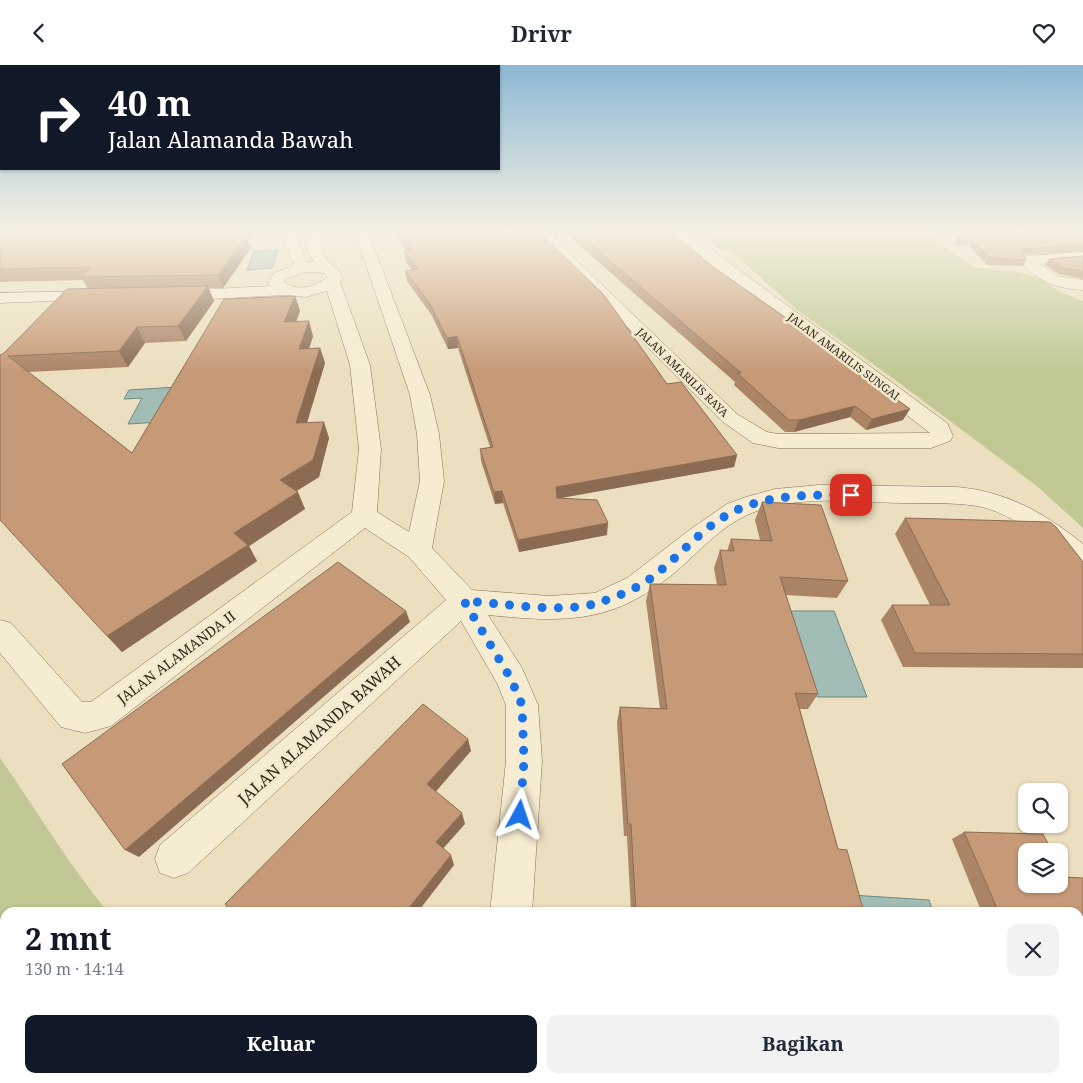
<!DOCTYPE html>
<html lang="id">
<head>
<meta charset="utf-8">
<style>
  body { margin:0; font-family:"Noto Serif",serif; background:#f2f2f3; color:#1f2937; height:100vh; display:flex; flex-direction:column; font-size:19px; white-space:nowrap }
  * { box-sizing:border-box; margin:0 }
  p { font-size:16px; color:#747a83 }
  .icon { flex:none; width:28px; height:28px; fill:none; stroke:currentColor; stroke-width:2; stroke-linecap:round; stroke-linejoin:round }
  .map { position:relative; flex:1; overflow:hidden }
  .side { position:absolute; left:0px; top:842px; width:1084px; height:176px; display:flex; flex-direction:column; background:#fff; border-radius:15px 15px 0 0; box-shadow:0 1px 4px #0004 }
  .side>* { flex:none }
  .top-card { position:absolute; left:0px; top:0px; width:500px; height:105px; box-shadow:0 1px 4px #0004; background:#111827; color:#fff; overflow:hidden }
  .buttons { position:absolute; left:1018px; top:718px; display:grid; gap:10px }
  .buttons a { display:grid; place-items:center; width:50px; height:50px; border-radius:10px; background:#fff; box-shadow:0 1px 4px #0004; font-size:25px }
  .pin { position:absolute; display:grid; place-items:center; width:42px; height:42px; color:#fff; margin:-21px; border-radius:10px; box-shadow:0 2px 8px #0006 }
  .me { position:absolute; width:55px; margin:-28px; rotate:5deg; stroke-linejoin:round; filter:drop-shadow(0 0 4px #0008) }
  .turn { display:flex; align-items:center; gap:18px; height:105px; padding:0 25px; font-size:22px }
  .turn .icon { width:65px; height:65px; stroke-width:2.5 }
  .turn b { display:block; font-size:35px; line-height:42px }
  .round { display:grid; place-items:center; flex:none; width:52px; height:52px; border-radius:10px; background:#f2f2f3 }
  .summary { display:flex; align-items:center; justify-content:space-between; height:85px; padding:0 25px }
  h1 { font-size:30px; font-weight:700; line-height:38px; color:#111827 }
  .primary-button { display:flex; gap:10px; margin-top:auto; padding:10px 25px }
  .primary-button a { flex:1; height:58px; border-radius:10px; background:#111827; color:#fff; font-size:20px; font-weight:700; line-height:58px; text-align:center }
  .primary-button a+a { background:#f2f2f3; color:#1f2937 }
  header { display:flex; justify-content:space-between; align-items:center; height:65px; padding:0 25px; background:#fff; font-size:22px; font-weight:700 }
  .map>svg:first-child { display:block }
  .green { fill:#c1c894 }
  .water { fill:#a2bdb6; stroke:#6a8a83 }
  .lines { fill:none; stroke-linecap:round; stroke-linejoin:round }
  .minor-casing { stroke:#827059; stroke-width:1 }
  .minor { fill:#f6ecd2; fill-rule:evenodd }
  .wall { fill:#ab8466 }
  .shaded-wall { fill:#8b6c53 }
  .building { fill:#c79a77; stroke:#8b6c53 }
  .route { stroke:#1a73e8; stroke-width:9; stroke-dasharray:0 16.2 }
  .labels { text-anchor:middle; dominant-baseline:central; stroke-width:5; stroke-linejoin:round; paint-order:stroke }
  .far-street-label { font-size:11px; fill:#33281c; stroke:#f3e9ce }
  .street-label { font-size:14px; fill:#33281c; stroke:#f3e9ce }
  .near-street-label { font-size:16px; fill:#33281c; stroke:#f3e9ce }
</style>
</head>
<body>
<header><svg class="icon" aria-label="back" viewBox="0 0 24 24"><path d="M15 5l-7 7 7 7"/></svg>Drivr<svg class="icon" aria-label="heart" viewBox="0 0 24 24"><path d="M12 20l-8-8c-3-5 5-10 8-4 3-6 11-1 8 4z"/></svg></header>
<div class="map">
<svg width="1083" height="1018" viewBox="0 0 1083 1018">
  <rect width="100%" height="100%" fill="#ebdfbf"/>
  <g class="green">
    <polygon points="697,165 930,165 927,170 974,202 1018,207 1039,213 1060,227 1083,236 1083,463 1038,422 894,314 796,244 732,187 718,183"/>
    <path d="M 0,693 C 36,744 68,799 108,847 L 5,848 L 5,1014 L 319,1014 L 324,1018 L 0,1018 Z"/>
  </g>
  <g class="water">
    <polygon points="278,185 272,203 247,205 254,186"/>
    <polygon points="178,322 161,357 128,359 142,333 124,334 129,325"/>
    <polygon points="789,546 834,546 867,632 817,632"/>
    <polygon points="851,830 929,835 933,847 856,847"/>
    <polygon points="921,1014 1001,1014 1003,1018 922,1018"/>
  </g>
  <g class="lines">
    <defs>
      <g id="minor">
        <polygon points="0,165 13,165 5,173 0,174"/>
        <path d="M 283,165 L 297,165 L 299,179 L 307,197 L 314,197 L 308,188 L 305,165 L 319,165 C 321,179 322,198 337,203 L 343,213 L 340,217 L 370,300 L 381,384 L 377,447 L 409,467 L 420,416 L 417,369 L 410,330 L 362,188 L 351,165 L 365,165 L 376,188 L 430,330 L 439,369 L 444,416 L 432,483 L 472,525 L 549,531 L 595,528 L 627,513 L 692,463 L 727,439 L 746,432 L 775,424 L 819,420 L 956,422 C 1006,426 1045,448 1083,479 L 1083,504 C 1070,500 1062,491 1052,483 C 1031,465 1005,446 977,441 C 952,437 926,439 901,438 C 851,437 794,429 747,450 C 721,462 700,485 679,504 C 615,559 567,558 488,550 L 522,603 L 538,640 L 542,696 L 532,848 L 490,848 L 506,696 L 506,640 L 497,618 L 461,556 L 188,808 L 174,813 L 160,808 L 155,794 L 160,780 L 446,535 L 409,492 L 365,463 L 111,661 L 85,668 L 61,662 L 0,588 L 0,555 L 11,558 L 82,637 L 91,637 L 352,447 L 359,384 L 350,300 L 327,226 L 306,232 L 284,230 L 174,236 L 168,234 L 166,231 L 168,228 L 174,226 L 270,221 L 268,218 L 274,208 L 294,200 L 285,179 ZM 304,207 L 318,207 L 326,209 L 327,212 C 316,222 297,227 284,217 L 286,214 Z"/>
        <polygon points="530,165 545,165 737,349 767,367 778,369 930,368 679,175 671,165 685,165 947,358 953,371 950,376 931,383 778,383 753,378 723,357"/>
        <path d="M 1083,187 L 1083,195 L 1040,199 L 1058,211 L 1083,215 L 1083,225 C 1059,224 1034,216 1020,195 L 1022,192 L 1027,191 Z"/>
        <polygon points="98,226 104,228 106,231 104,234 0,238 0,228"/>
        <polygon points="475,1014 523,1014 522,1018 474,1018"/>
      </g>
    </defs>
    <use href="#minor" class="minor-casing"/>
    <use href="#minor" class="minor"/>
  </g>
  <g class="wall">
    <polygon points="14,165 256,165 248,176 251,183 223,223 208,223 214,236 186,276 145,278 128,302 28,307 132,388 295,231 300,246 296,257 313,271 309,283 320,283 325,298 307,357 329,373 319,412 296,426 305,444 249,481 257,496 122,587 107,571 4,288 88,224 83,215 0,217 0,175"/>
    <polygon points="393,165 537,165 667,319 737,390 734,402 558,433 607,470 519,487 503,438 495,439 481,396 480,384 490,382 458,283 448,284 431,249 407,216 405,206 412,205 406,197 404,186 407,186 400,177 399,172"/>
    <polygon points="548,165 558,165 558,175"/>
    <polygon points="562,165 665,165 701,194 846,295 845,297 903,355 866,365 850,352 794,367 785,367 734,320 735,317"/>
    <polygon points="957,165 1083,165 1083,186 1023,190 1026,195 1023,201 987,200 969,181 956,180"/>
    <polygon points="1083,191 1083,214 1059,209 1045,200 1049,194"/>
    <polygon points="762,437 848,516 837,533 786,530 818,629 808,644 800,644 838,784 864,848 631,848 627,771 624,771 617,657 620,642 660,644 646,536 650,519 717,520 714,503 720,485 727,486 731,474 760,475 755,455"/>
    <polygon points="905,453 1083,497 1083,603 903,602 881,555 892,540 930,540 895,469"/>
    <polygon points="964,767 1065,812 1083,813 1083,904 1079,904 1079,848 982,848 952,774"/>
    <polygon points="642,1014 910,1014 911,1018 642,1018"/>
  </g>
  <g class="shaded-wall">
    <polygon points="243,165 256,165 248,176 251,183 223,223 218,210 239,171"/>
    <polygon points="208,221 214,236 186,276 178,261"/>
    <polygon points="295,231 300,246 290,272 284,257"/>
    <polygon points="309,256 313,271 304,299 299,284"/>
    <polygon points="137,262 145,278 128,302 119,286"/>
    <polygon points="457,271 458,283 448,284 447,273"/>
    <polygon points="320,283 325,298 302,374 296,358"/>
    <polygon points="855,341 850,352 794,367 799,355"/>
    <polygon points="910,344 903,355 866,365 872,354"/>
    <polygon points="324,357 329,373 319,412 287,432 280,415"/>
    <polygon points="737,390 734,402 556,434 556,422"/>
    <polygon points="502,426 503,438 495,439 494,427"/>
    <polygon points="298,427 305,444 249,481 257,496 122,587 107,571 234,468"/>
    <polygon points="608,458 607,470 519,487 518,475"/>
    <polygon points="406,546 410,557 139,792 125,785"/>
    <polygon points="468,674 471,686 432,731 427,719"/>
    <polygon points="462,748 465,759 440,787 436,777"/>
    <polygon points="451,790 454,800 417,848 405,848"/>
    <polygon points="391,1014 399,1014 396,1018 388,1018"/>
  </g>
  <g class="building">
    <polygon points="14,165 243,165 239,171 247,171 218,210 81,212 91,202 0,204 0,175"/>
    <polygon points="399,165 537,165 604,230 667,319 681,317 737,390 556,422 557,433 597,435 608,458 518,475 502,426 494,427 480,384 493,382 457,271 447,273 430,239 405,206 418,204 404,186 412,185 398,167 401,167"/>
    <polygon points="574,165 665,165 702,192 699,192 846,295 844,296 910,344 872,354 855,341 799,355 789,355 737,308 741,308"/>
    <polygon points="960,165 1083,165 1083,180 1025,184 1022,189 1026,195 991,193 972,175 959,173"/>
    <polygon points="1083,191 1083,206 1063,203 1049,194"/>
    <polygon points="208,221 178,261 137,262 119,286 8,291 132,388 224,234 295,231 284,257 309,256 299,284 320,283 296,358 324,357 313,395 280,415 298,427 234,468 248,480 107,571 0,455 0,290 4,288 67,224"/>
    <polygon points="762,437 821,440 848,516 780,512 818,629 795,628 838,784 847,785 864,848 636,848 631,759 628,759 620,642 667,644 650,519 726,520 720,485 734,486 731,474 772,476"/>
    <polygon points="905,453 1050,457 1056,462 1083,497 1083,589 915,588 892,540 950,540"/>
    <polygon points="338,497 406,546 125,785 62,699"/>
    <polygon points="423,639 468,674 427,719 462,748 436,777 451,790 405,848 232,848 225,839"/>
    <polygon points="964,767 1043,769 1052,786 1026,786 1026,819 1059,819 1059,800 1065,812 1083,813 1083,899 1079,899 1079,848 999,848"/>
    <polygon points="371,1014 391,1014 388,1018 375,1018"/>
    <polygon points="648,1014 910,1014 911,1018 648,1018"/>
  </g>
  <linearGradient id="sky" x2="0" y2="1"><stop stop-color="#8cb8d4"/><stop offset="0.54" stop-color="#f6f1e2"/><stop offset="1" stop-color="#f6f1e2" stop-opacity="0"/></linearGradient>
  <rect width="1083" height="307" fill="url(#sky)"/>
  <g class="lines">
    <path class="route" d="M 520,750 L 524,696 L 522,640 L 511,614 L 464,536 C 501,538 563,549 597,538 C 617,532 639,523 655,510 C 683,488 706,458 739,444 C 774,429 813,430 851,430"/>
  </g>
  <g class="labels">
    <g class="far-street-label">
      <text transform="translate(844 291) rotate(37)">JALAN AMARILIS SUNGAI</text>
      <text transform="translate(683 307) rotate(44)">JALAN AMARILIS RAYA</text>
    </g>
    <g class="street-label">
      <text transform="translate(176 592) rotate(-37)">JALAN ALAMANDA II</text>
    </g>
    <g class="near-street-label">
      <text transform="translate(319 665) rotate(-42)">JALAN ALAMANDA BAWAH</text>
    </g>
  </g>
</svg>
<div class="buttons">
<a><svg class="icon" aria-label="search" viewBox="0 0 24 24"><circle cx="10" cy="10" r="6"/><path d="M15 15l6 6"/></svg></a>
<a><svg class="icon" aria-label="layers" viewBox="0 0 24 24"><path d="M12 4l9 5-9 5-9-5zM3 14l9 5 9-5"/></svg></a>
</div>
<div class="pin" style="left:851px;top:430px;background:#d93025"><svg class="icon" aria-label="arrive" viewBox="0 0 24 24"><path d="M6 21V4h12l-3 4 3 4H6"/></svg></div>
<svg class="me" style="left:520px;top:750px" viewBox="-20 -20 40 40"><path d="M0-17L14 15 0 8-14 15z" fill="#1a73e8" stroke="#fff" stroke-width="4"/></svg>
<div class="top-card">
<div class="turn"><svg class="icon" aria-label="right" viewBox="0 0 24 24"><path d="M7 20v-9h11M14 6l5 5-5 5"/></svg><div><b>40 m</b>Jalan Alamanda Bawah</div></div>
</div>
<section class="side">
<div class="summary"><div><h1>2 mnt</h1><p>130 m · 14:14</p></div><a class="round"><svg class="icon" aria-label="close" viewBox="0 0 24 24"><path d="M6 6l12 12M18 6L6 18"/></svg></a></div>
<div class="primary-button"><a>Keluar</a><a>Bagikan</a></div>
</section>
</div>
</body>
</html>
